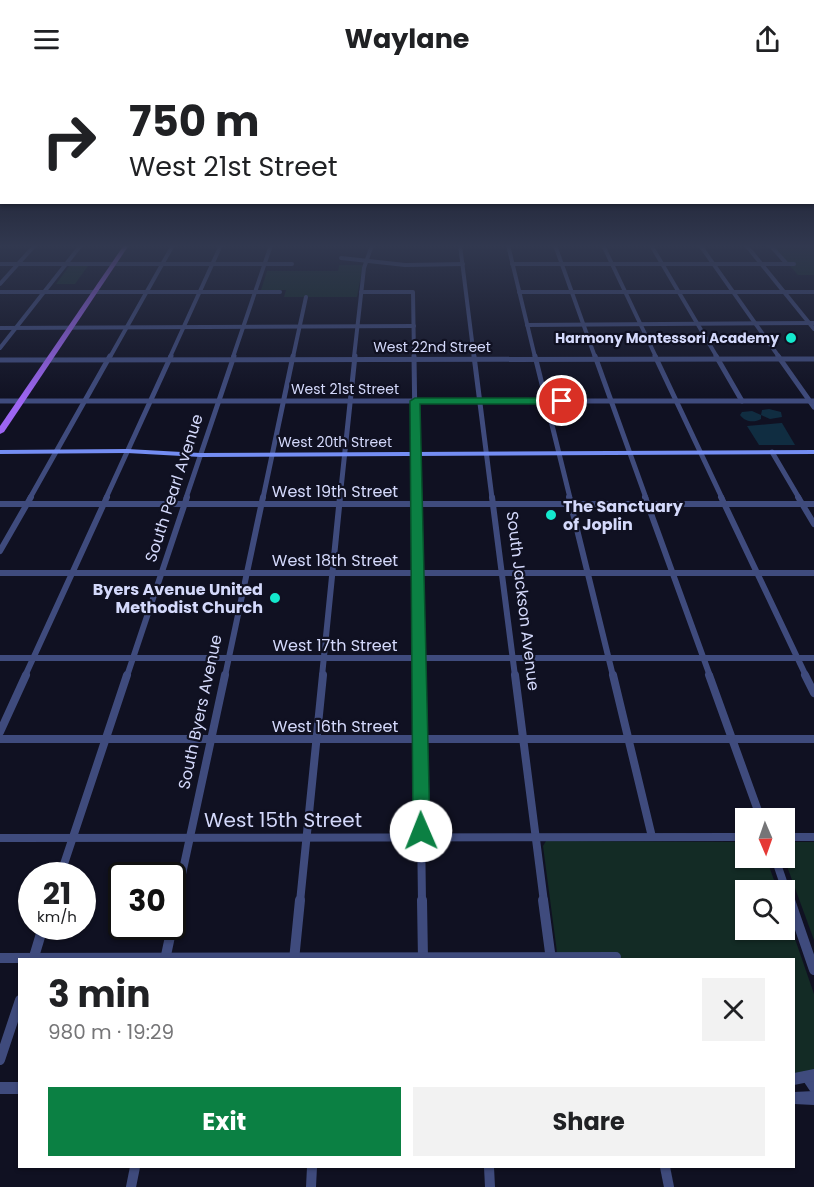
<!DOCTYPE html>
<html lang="en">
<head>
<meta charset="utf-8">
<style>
  body { margin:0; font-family:Poppins,sans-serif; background:#f2f2f2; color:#202124; height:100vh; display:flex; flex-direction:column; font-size:22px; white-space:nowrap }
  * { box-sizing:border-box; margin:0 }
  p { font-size:20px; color:#757577 }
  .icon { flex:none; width:33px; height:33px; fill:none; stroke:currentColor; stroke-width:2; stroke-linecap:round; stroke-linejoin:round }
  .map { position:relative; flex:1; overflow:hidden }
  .side { position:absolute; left:18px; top:880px; width:777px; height:210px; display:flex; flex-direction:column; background:#fff; border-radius:0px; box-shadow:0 2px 4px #0004 }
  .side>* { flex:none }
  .guide { position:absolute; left:0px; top:0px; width:814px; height:126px; box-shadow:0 2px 4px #0004; background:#fff; color:#202124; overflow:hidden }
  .needle { width:39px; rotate:178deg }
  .controls { position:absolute; left:735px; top:730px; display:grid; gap:12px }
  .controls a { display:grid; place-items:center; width:60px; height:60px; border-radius:0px; background:#fff; box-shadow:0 2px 4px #0004; font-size:30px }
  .speed { position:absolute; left:18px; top:784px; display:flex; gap:12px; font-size:30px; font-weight:700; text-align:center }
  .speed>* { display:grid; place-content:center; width:78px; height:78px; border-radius:50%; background:#fff; box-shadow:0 2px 4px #0004; line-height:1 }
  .speed small { font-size:15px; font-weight:400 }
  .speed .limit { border:3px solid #111; border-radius:9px; background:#fff; color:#111 }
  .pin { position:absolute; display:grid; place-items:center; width:51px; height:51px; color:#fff; margin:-26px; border:3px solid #fff; border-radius:50%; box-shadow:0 2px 6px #0007 }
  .me { position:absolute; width:66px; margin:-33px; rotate:359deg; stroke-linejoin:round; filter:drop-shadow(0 0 4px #0008) }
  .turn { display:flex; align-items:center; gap:21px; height:126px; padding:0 30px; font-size:27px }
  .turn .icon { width:78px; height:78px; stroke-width:2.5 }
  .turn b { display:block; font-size:42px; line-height:51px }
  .round { display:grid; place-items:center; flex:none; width:63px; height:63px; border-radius:0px; background:#f2f2f2 }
  .headline { display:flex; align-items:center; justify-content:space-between; height:102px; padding:0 30px }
  h1 { font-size:36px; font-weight:700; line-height:45px }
  .cta { display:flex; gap:12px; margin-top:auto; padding:12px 30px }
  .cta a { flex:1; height:69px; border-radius:0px; background:#0b8043; color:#fff; font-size:24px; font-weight:700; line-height:69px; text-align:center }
  .cta a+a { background:#f2f2f2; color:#202124 }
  header { display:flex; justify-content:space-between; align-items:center; height:78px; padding:0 30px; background:#fff; font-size:27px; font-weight:700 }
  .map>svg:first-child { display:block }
  .green { fill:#132b25 }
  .water { fill:#102d41 }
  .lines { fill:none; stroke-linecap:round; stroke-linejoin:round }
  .minor-far4 { stroke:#3f4b7d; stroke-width:4 }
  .minor-far3 { stroke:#3f4b7d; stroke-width:5 }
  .minor-far2 { stroke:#3f4b7d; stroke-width:6 }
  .minor-far1 { stroke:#3f4b7d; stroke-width:8 }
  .minor { stroke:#3f4b7d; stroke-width:10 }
  .tertiary { fill:#3f4b7d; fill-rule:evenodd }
  .secondary { fill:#748df3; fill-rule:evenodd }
  .primary { fill:#9d65f2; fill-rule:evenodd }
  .route { fill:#0b8043; stroke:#07532c; stroke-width:1.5 }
  .poi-dot { fill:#14e8cd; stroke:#101122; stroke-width:2 }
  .labels { text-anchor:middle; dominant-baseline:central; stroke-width:4.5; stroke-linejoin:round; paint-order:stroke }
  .far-poi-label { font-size:14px; font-weight:bold; fill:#d4d9fb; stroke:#101122; text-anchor:end }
  .far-street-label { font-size:14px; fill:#d4d9fb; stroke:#101122 }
  .street-label { font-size:16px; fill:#d4d9fb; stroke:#101122 }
  .poi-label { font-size:16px; font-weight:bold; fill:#d4d9fb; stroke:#101122; text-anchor:start }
  .near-street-label { font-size:20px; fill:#d4d9fb; stroke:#101122 }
</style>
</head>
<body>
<header><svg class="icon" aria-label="menu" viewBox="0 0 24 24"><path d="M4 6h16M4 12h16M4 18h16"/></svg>Waylane<svg class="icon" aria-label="share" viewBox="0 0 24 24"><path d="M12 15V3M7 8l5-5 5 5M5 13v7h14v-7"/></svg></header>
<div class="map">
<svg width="814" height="1109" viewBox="0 0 814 1109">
  <rect width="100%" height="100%" fill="#101122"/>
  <g class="green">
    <polygon points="771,167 814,167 814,197 798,197"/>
    <polygon points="70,187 88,188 75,206 56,206"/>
    <polygon points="339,187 363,187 357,219 284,219 286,212 261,212 267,193 338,193"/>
    <polygon points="546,763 745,764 746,780 766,780 778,813 746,813 746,852 784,852 785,832 814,916 814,993 794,998 794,882 558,882 543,768"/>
    <polygon points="785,764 814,764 814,862 784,780"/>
  </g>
  <g class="water">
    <path d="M 769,331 L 781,334 L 782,339 L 770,341 L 761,337 L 761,341 C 754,345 745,344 740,337 L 742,334 L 752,333 L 761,337 L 762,332 Z"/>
    <polygon points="781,345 782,345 795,367 759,367 747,348"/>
  </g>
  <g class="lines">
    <g class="minor-far4">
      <polyline points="460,167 474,279"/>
      <polyline points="508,167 535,279"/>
      <polyline points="555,167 595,279"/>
      <polyline points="603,167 656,279"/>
      <polyline points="651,167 717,279"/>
      <polyline points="700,167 779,279"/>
      <polyline points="746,167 814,251"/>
      <polyline points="770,167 787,186"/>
      <polyline points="341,180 405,187 463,186"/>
      <polyline points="0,186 292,186"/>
      <polyline points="512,186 794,186"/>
      <polyline points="0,206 35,167"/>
      <polyline points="0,214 280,214"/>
      <polyline points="361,214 413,214 414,279"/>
      <polyline points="519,214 814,214"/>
      <polyline points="527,247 814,245"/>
      <polyline points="0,250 414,248"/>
      <polyline points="0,270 81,167"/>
      <polyline points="110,279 173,167"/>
      <polyline points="170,279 221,167"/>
      <polyline points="233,279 271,167"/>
      <polyline points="293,279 306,219"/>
      <polyline points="354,279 364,190 372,167"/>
    </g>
    <g class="minor-far3">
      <polyline points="414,278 416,420"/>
      <polyline points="474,278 492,420"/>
      <polyline points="535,278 570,420"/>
      <polyline points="595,278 646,420"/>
      <polyline points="655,278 722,420"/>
      <polyline points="716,278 742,323"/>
      <polyline points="778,278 814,329"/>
      <polyline points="0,282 814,281"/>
      <polyline points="0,323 814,323"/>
      <polyline points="772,374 799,420"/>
      <polyline points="30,420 110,278"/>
      <polyline points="106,420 171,278"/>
      <polyline points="186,420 234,278"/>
      <polyline points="263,420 293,278"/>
      <polyline points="340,420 355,278"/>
    </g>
    <g class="minor-far2">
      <polyline points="416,419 419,598"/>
      <polyline points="492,419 515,598"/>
      <polyline points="569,419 613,598"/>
      <polyline points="645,419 710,598"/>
      <polyline points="721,419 806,598"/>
      <polyline points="798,419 814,446"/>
      <polyline points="0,426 814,426"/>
      <polyline points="0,473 31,419"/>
      <polyline points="0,495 814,495"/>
      <polyline points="0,580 814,580"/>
      <polyline points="25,598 107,419"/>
      <polyline points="127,598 187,419"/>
      <polyline points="225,598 263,419"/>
      <polyline points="322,598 340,419"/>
    </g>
    <g class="minor-far1">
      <polyline points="419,597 422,824"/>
      <polyline points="515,597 544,824"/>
      <polyline points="613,597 652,759"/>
      <polyline points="709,597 761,741"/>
      <polyline points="805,597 814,615"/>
      <polyline points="0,654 26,597"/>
      <polyline points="0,661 814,661"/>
      <polyline points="784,759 814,759"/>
      <polyline points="0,760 746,759"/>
      <polyline points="775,780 790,824"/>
      <polyline points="60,798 127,597"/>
      <polyline points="176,824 225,597"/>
      <polyline points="300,824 323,597"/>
    </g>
    <g class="minor">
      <polyline points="422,822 423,882"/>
      <polyline points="543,822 551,882"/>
      <polyline points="790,822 814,892"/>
      <polyline points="172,844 177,822"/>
      <polyline points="0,880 616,879"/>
      <polyline points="33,882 43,849"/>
      <polyline points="165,882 172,849"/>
      <polyline points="294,882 300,822"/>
      <polyline points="0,982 20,922"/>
      <polyline points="806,998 814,1010"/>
      <polyline points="489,1089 490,1109"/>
      <polyline points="665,1089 669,1109"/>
      <polyline points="131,1109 135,1089"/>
      <polyline points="311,1109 312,1089"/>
    </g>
    <g class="tertiary">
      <polygon points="814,991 814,1003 794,1007 794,995"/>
      <rect x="0" y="1004" width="20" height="12"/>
      <polygon points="814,1013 814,1027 794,1026 794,1014"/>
    </g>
    <polygon class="secondary" points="127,371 200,375 814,372 814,376 200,379 127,375 0,376 0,372"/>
    <polygon class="primary" points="124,167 129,167 4,354 0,356 0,348"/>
  </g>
  <linearGradient id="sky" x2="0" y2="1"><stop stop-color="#090913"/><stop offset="0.52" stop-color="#31384f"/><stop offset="1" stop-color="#31384f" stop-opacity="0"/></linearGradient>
  <rect width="814" height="323" fill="url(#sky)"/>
  <polygon class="route" points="415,320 562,320 567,323 562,326 420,326 430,753 427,758 421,760 415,758 413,753 410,323"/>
  <g class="poi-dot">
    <circle cx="791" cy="260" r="6"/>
    <circle cx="551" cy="437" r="6"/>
    <circle cx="275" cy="520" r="6"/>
  </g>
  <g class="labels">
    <g class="far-poi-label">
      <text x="779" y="260">Harmony Montessori Academy</text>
    </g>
    <g class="far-street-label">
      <text x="432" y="269">West 22nd Street</text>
      <text x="345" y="311">West 21st Street</text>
      <text x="335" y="364">West 20th Street</text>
    </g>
    <g class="street-label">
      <text transform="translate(174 410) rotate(-72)">South Pearl Avenue</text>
      <text x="335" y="413">West 19th Street</text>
      <text x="335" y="482">West 18th Street</text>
      <text transform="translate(523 523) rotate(83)">South Jackson Avenue</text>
      <text x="335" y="567">West 17th Street</text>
      <text transform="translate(200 634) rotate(-78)">South Byers Avenue</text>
      <text x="335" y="648">West 16th Street</text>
    </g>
    <g class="poi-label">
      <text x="563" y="428">The Sanctuary<tspan x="563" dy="18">of Joplin</tspan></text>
      <text x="263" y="511" text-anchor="end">Byers Avenue United<tspan x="263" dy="18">Methodist Church</tspan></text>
    </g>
    <g class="near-street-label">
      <text x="283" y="742">West 15th Street</text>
    </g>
  </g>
</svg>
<div class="controls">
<a><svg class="needle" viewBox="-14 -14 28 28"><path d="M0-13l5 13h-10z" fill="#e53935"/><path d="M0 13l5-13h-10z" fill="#757577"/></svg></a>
<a><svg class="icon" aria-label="search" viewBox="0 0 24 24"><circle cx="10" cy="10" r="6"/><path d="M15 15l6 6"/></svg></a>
</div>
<div class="speed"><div>21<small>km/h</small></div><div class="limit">30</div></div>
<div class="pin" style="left:562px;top:323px;background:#d93025"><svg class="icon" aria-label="arrive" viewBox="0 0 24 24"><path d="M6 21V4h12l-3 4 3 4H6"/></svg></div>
<svg class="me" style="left:421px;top:753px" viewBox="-20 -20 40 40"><circle r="19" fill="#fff"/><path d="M0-13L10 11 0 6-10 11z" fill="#0b8043"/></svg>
<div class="guide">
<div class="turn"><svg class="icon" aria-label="right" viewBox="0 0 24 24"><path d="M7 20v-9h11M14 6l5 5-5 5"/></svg><div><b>750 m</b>West 21st Street</div></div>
</div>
<section class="side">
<div class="headline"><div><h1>3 min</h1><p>980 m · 19:29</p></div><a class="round"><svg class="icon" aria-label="close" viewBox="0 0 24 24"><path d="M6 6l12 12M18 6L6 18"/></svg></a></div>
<div class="cta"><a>Exit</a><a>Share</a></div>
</section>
</div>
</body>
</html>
